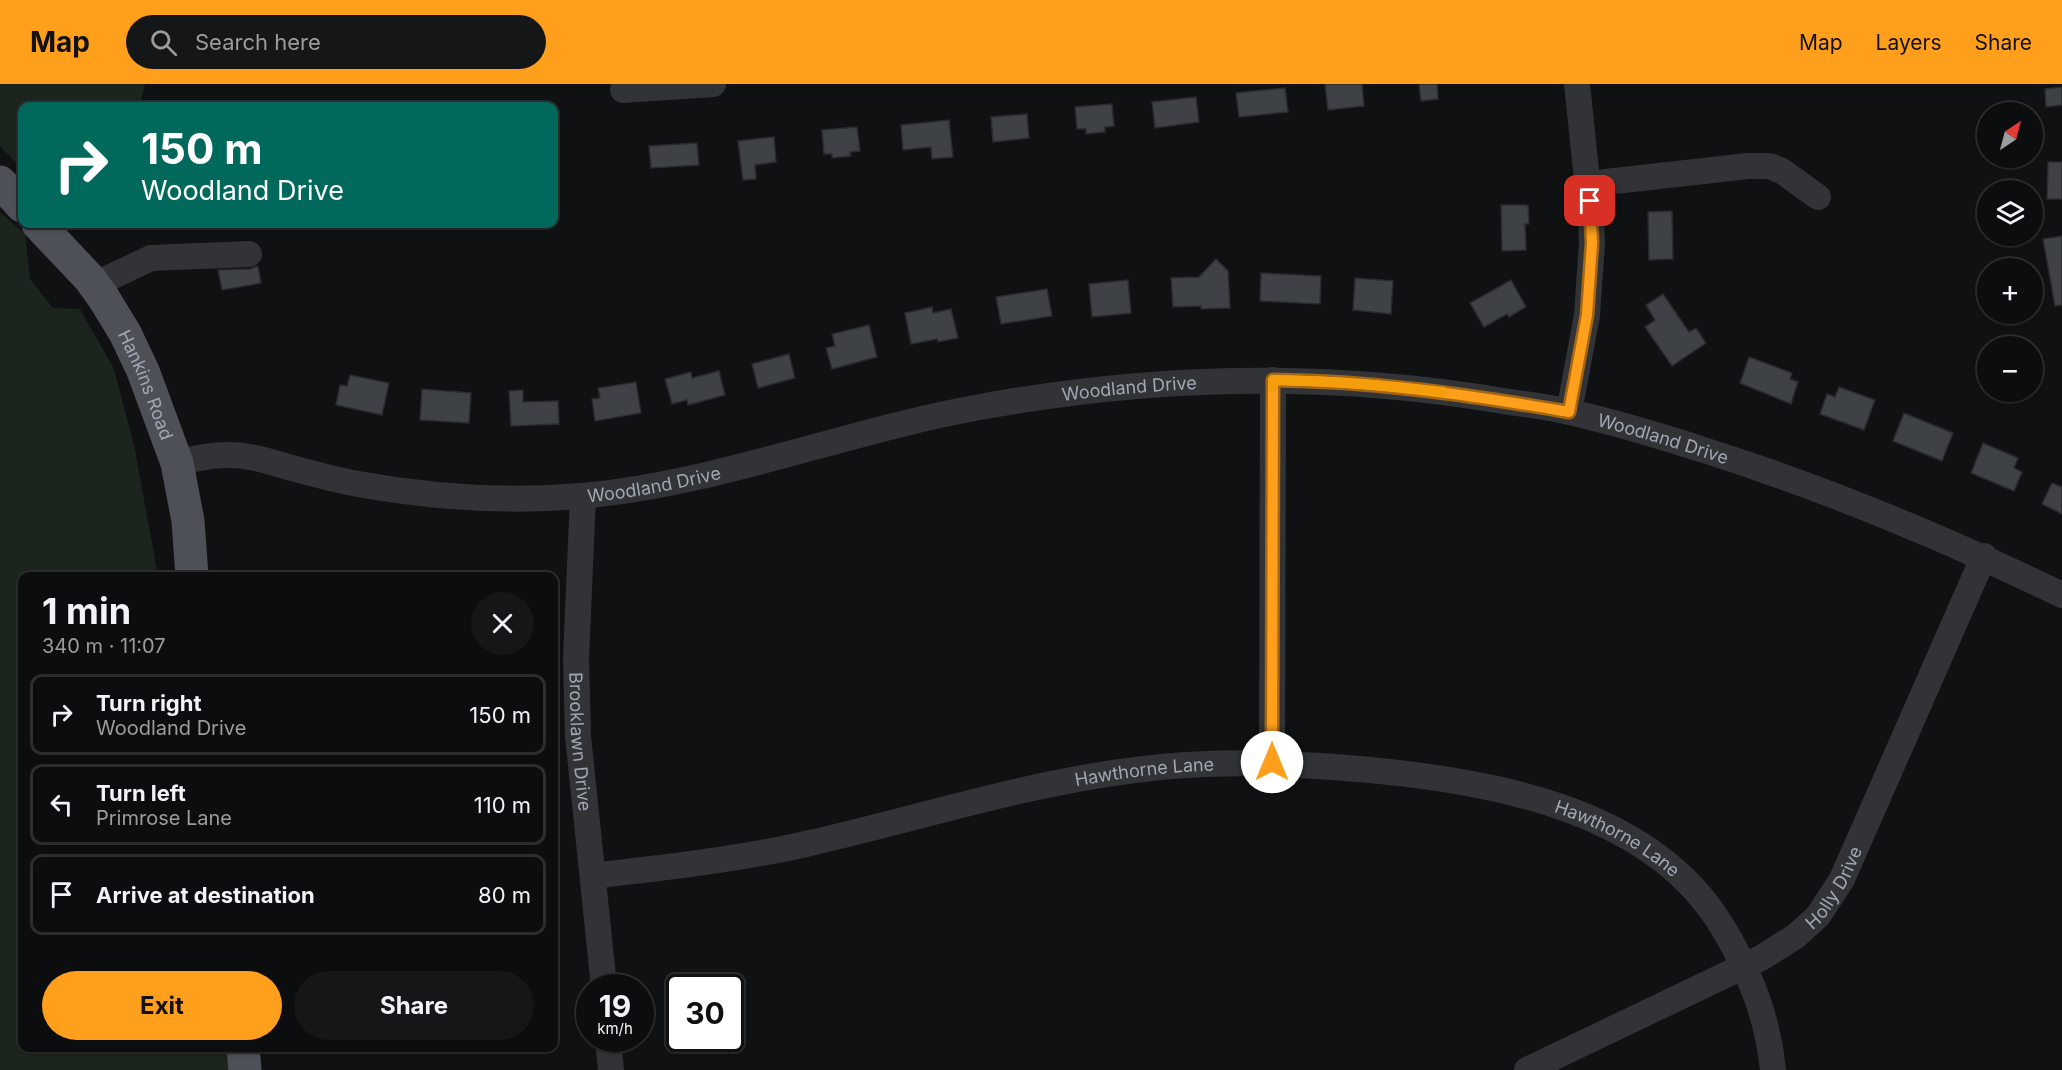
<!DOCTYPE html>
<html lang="en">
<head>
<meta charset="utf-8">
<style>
  body { margin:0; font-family:Inter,sans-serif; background:#151617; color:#f1f3f6; height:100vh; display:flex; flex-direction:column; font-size:22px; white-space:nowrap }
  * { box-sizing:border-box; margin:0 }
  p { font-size:20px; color:#9a9c9e }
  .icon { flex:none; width:33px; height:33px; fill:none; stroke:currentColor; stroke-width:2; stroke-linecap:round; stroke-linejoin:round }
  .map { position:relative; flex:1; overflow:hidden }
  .side { position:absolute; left:18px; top:488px; width:540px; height:480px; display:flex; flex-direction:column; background:#0c0d0e; border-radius:12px; box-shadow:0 2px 4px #0004,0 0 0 2px #2c2d2e }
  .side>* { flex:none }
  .top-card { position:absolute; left:18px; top:18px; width:540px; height:126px; border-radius:12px; box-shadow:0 2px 4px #0004,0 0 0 2px #2c2d2e; background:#00695c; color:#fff; overflow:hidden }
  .needle { width:39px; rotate:36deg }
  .controls { position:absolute; left:1977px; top:18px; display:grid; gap:12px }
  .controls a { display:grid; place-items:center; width:66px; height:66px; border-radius:50%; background:#0c0d0e; box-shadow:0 2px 4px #0004,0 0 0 2px #2c2d2e; font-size:30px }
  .speed { position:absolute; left:576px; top:890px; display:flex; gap:12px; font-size:30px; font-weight:700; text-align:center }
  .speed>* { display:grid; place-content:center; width:78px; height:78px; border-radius:50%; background:#0c0d0e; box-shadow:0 2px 4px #0004,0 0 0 2px #2c2d2e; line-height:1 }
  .speed small { font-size:15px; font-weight:400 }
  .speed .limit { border:3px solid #111; border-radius:9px; background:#fff; color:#111 }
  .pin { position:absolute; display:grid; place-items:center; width:51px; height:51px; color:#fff; margin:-26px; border-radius:12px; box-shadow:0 3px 9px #0006 }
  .me { position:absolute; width:66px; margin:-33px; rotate:0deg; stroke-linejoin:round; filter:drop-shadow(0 0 4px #0008) }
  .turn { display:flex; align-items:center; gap:21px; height:126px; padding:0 24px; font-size:27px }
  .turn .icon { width:78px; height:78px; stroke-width:2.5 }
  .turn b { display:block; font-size:42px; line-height:51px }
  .round { display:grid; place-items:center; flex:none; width:63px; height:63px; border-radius:32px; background:#151617 }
  .overview { display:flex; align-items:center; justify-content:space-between; height:102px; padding:0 24px }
  h1 { font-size:36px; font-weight:700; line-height:45px }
  .action { display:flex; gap:12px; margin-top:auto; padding:12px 24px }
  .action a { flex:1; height:69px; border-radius:36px; background:#ff9f1c; color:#111; font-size:24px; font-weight:700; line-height:69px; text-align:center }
  .action a+a { background:#151617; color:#f1f3f6 }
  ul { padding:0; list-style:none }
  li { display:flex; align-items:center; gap:18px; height:81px; margin:0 12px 9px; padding:0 12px; border:3px solid #2c2d2e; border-radius:12px }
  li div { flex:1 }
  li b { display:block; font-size:22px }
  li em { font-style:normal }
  header { display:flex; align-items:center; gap:36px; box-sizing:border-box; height:84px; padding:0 30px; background:#ff9f1c; color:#111 }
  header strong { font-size:28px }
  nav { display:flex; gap:33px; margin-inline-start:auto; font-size:21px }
  .search { width:420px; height:54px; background:#151617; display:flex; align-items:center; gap:15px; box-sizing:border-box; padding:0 21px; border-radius:33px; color:#9a9c9e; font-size:22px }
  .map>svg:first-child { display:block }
  .green { fill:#1c251d }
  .building { fill:#3e4145; stroke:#2a2b2e; stroke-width:1.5 }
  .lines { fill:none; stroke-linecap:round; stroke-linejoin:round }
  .minor { stroke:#313337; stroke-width:26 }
  .major { stroke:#4d5057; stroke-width:33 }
  .route-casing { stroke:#a66712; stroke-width:15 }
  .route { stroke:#ff9f1c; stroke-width:10 }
  .slow { stroke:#f59e0b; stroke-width:10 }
  .labels { text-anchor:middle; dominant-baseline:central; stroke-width:6; stroke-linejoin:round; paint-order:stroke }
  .street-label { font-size:18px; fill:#a0a8b4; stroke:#0b0c0d }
</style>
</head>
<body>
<header>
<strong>Map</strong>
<div class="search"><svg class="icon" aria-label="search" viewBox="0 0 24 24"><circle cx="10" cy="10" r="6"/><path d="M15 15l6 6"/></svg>Search here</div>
<nav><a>Map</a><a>Layers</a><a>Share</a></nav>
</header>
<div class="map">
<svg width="2062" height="986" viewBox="0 0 2062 986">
  <rect width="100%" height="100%" fill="#101112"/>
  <g class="green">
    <polygon points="0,0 145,0 140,22 22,22 22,85 0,62"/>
    <polygon points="0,128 25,150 30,195 53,224 80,225 114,285 135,366 158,492 22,492 22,963 242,963 245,986 0,986"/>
  </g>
  <g class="building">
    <polygon points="1325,0 1362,0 1364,22 1328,26"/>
    <polygon points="1419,0 1437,0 1438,15 1421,17"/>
    <polygon points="2062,3 2062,21 2046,23 2045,5"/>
    <polygon points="1285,4 1288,28 1239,33 1236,9"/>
    <polygon points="1196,13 1199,38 1155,44 1152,18"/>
    <polygon points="1112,20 1114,42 1105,43 1105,48 1086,50 1086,45 1077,45 1075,23"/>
    <polygon points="1027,30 1029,54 993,58 991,33"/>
    <polygon points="949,36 953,73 932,75 931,63 903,66 901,41"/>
    <polygon points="857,43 860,67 850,68 851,72 832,74 832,70 824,70 822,46"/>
    <polygon points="774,53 776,78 755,81 756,95 743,96 738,57"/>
    <polygon points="697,59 699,81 651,84 649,62"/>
    <polygon points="2048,78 2062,78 2062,115 2047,115"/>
    <polygon points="1501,121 1528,121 1529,140 1525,140 1526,166 1502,167"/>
    <polygon points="1672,127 1673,175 1649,176 1648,128"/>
    <polygon points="2062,152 2062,221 2055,222 2043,155"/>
    <polygon points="1216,175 1228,187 1230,224 1201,225 1201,222 1173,223 1171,194 1199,193"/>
    <polygon points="258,182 261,199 222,206 218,186 250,185"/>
    <polygon points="1261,189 1321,192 1320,220 1260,217"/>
    <polygon points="1355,194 1393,197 1391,230 1353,226"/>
    <polygon points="1128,196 1131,229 1092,233 1089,200"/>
    <polygon points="1511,196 1526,223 1509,233 1507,230 1484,243 1470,219"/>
    <polygon points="1047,205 1052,232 1001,240 996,213"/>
    <polygon points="1663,210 1689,248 1696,244 1706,259 1672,282 1645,243 1655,236 1646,221"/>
    <polygon points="932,223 933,229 951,225 958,254 938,258 937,255 911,260 905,229"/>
    <polygon points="869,241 877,273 832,285 826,264 835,262 832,250"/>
    <polygon points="789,270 795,294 758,304 752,280"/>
    <polygon points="1749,273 1792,289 1790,295 1798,298 1791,320 1740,299"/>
    <polygon points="719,287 725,311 688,321 687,316 672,320 665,295 691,288 692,294"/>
    <polygon points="350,291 389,299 382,331 336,321 340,301 347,302"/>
    <polygon points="636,298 641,329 595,337 592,315 600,314 598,304"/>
    <polygon points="1839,303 1875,316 1864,346 1820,330 1827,310 1835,313"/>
    <polygon points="422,305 471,309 469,339 420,336"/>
    <polygon points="523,306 523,318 558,317 559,340 511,342 509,307"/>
    <polygon points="1904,329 1953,349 1942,377 1893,357"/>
    <polygon points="1983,359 2018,374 2014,384 2022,388 2014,407 1971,389"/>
    <polygon points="2052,399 2062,403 2062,430 2042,420"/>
  </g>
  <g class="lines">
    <g class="minor">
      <polyline points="623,6 713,0"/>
      <polyline points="1588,100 1748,82 1769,82 1782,87 1818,113"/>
      <polyline points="94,201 151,174 249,170"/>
      <polyline points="1569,328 1587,231 1592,159 1591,134 1577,0"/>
      <path id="s1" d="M 177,379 C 193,375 209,371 225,371 C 248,370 270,378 292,384 C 314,390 336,396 358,400 C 430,413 508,418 581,412 C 717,400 846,347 980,323 C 1155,291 1328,287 1503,317 C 1525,320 1548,323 1570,328 C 1617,339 1664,353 1710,368 C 1832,407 1947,455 2062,511"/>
      <path id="s2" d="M 583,412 L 576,575 L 578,652 L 604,903"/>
      <polyline points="1272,678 1273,296"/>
      <path id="s3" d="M 593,792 C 664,783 736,776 806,760 C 917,735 1022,700 1135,686 C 1214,675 1292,679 1370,686 C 1489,697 1641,724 1714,830 C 1723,843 1731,857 1738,871 C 1757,907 1769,945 1773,986"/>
      <polyline points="608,954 611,986"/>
      <path id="s4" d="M 1527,986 L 1761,874 L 1796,852 L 1818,832 L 1842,795 L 1984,472"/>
    </g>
    <g class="major">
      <polyline points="0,98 22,122"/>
      <path id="s5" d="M 38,140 L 90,195 L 103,213 L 125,249 L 143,287 L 177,379 L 188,437 L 192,492"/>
      <polyline points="243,963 245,986"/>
    </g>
  </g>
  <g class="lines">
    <defs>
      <path id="route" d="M 1272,678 L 1273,296 C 1373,297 1470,311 1569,328 L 1587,231 L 1592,159 L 1590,117"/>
    </defs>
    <use href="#route" class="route-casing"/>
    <use href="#route" class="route"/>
    <path class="slow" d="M 1273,304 L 1273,296 C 1330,297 1387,301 1443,308"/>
  </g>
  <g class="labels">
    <g class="street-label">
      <text stroke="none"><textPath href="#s5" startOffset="196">Hankins Road</textPath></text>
      <text stroke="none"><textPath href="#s1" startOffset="969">Woodland Drive</textPath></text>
      <text stroke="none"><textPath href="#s1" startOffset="1509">Woodland Drive</textPath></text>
      <text stroke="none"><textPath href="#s1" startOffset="483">Woodland Drive</textPath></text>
      <text stroke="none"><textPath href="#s2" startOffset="246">Brooklawn Drive</textPath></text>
      <text stroke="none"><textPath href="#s3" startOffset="562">Hawthorne Lane</textPath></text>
      <text stroke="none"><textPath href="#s3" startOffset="1048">Hawthorne Lane</textPath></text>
      <text stroke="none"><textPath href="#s4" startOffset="363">Holly Drive</textPath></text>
    </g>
  </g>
</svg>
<div class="controls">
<a><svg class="needle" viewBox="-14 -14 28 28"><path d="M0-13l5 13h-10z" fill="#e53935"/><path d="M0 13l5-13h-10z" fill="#9a9c9e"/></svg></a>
<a><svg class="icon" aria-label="layers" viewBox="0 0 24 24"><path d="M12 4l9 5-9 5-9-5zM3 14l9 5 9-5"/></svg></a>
<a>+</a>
<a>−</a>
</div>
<div class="speed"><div>19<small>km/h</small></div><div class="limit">30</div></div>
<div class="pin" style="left:1590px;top:117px;background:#d93025"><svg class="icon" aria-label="arrive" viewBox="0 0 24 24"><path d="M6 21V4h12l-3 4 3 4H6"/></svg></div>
<svg class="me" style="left:1272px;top:678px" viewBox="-20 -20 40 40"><circle r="19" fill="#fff"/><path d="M0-13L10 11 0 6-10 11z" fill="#ff9f1c"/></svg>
<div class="top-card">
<div class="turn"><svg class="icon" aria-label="right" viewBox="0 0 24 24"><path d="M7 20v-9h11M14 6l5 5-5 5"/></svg><div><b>150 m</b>Woodland Drive</div></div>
</div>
<section class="side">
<div class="overview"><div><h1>1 min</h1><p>340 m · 11:07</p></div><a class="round"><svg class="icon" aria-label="close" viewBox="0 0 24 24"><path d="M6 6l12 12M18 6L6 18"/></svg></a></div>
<ul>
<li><svg class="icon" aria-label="right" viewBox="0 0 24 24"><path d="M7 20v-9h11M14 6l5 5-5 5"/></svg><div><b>Turn right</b><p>Woodland Drive</p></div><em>150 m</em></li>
<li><svg class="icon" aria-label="left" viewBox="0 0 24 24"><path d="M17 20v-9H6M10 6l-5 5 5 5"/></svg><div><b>Turn left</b><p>Primrose Lane</p></div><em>110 m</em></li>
<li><svg class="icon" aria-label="arrive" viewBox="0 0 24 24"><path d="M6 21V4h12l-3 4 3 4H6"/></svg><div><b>Arrive at destination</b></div><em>80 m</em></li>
</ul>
<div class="action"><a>Exit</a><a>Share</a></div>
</section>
</div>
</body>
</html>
